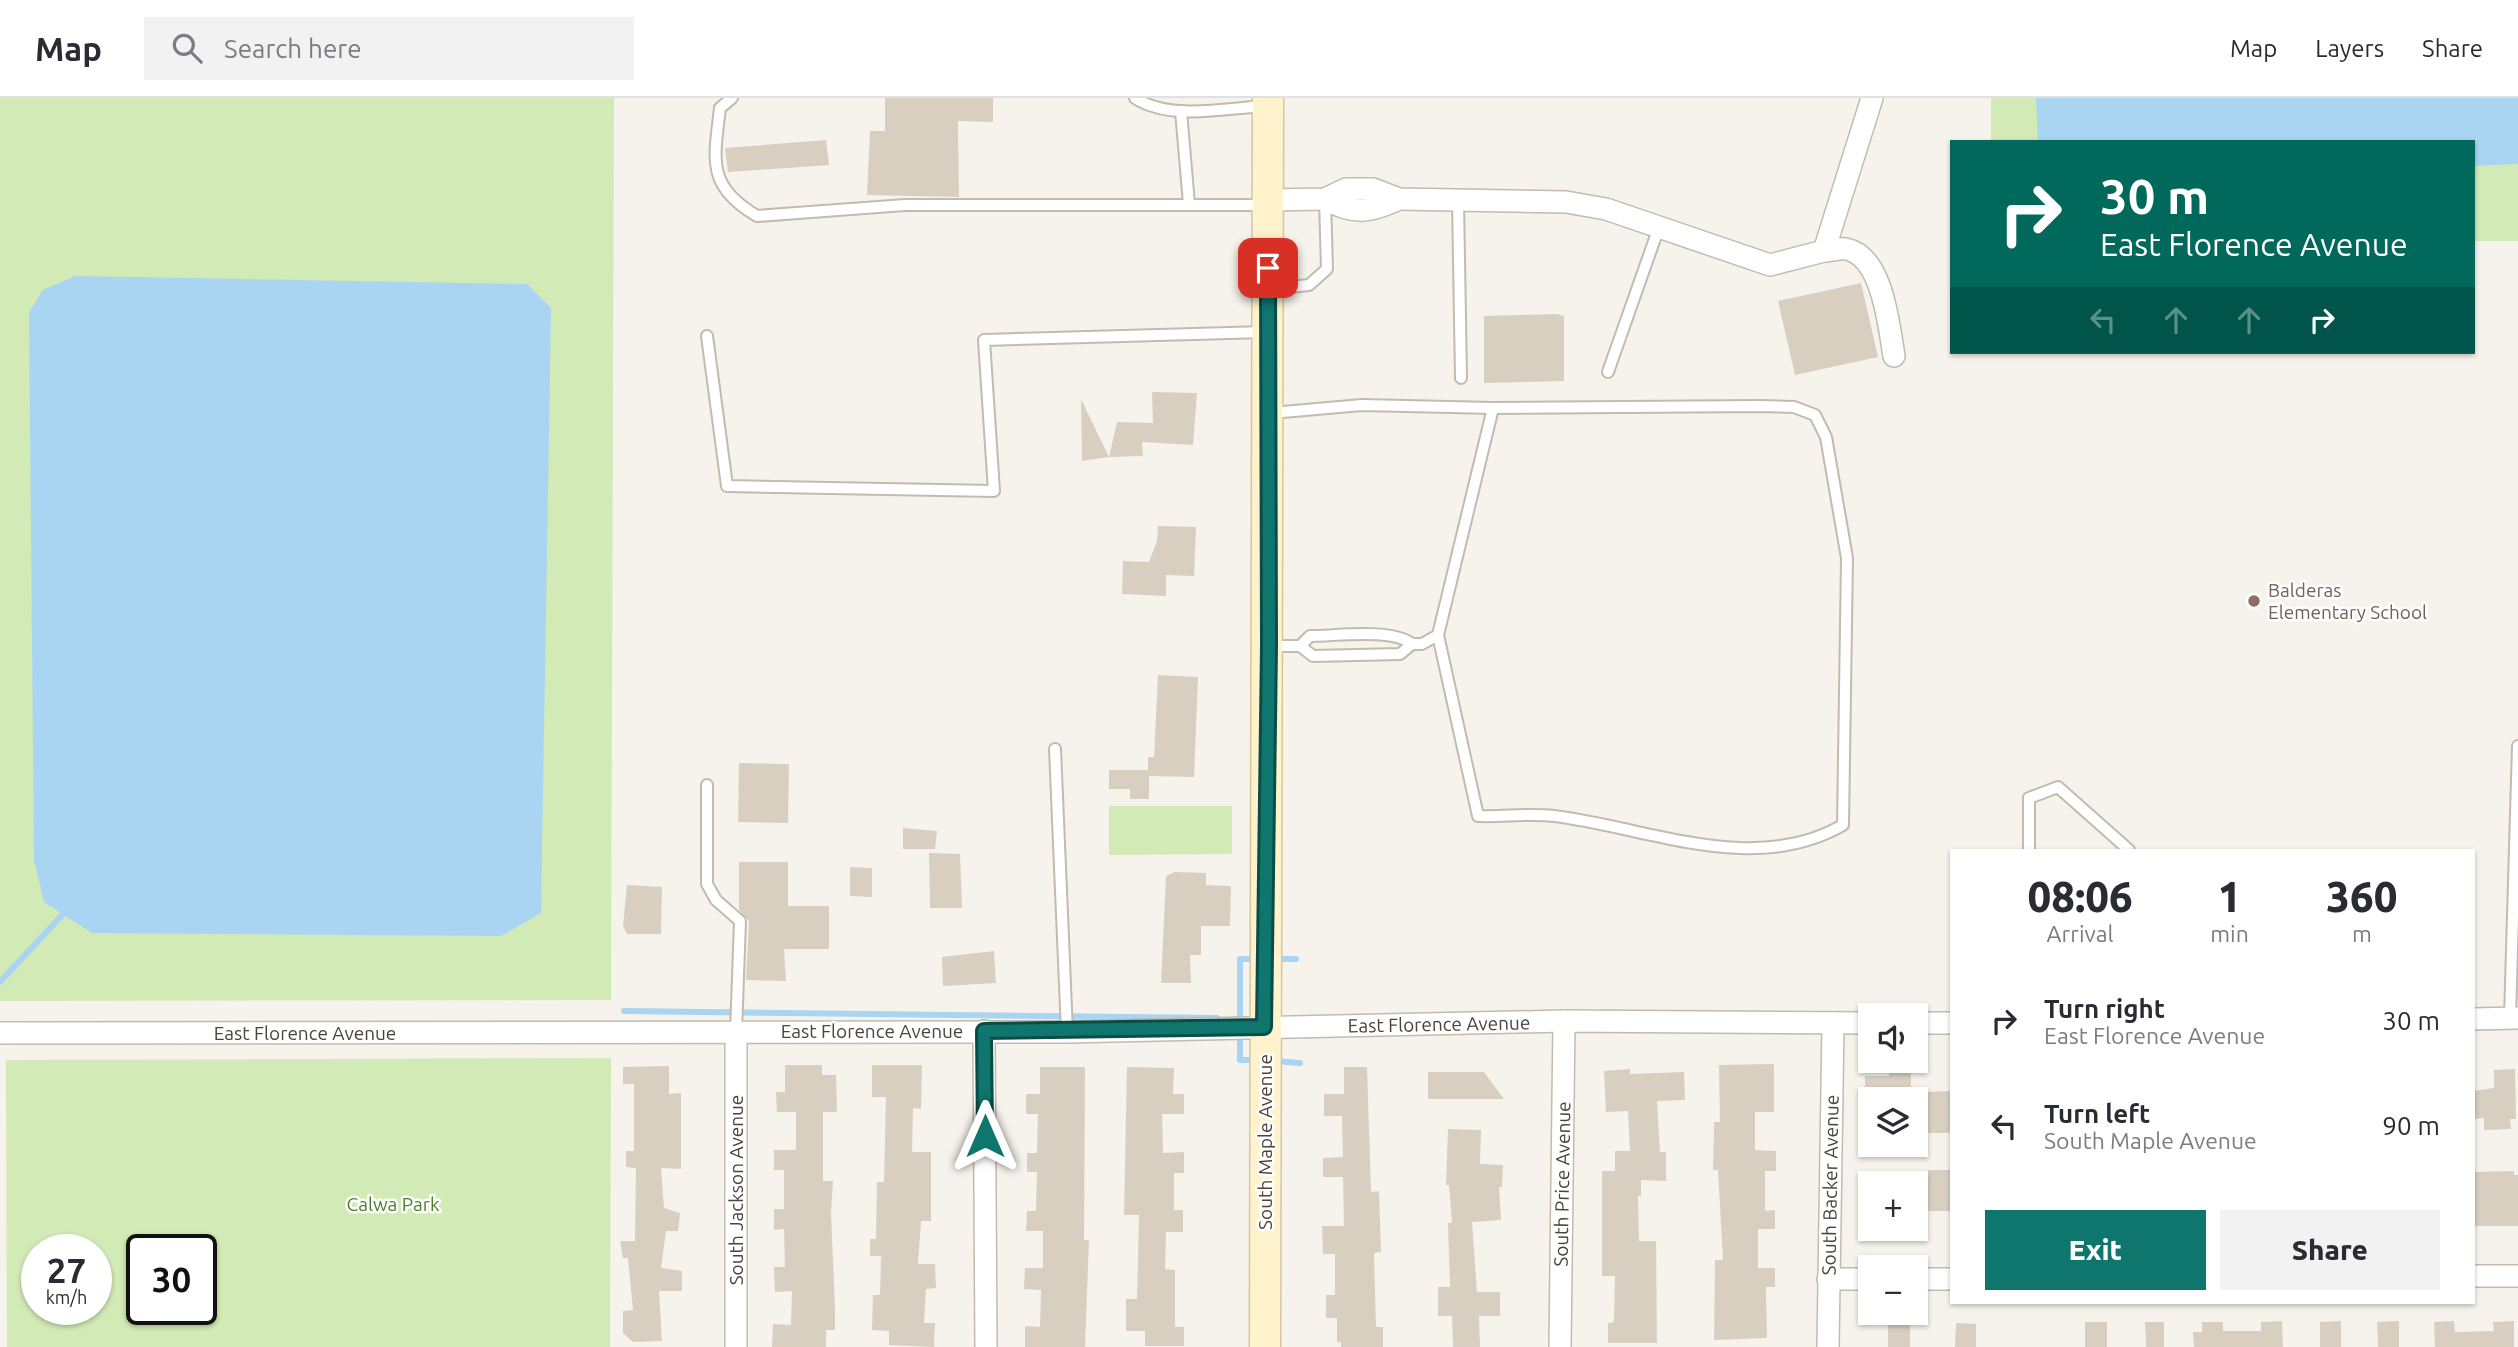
<!DOCTYPE html>
<html lang="en">
<head>
<meta charset="utf-8">
<style>
  body { margin:0; font-family:Ubuntu,sans-serif; background:#f2f2f3; color:#2b2b33; height:100vh; display:flex; flex-direction:column; font-size:26px; white-space:nowrap }
  * { box-sizing:border-box; margin:0 }
  p { font-size:23px; color:#7c7c81 }
  .icon { flex:none; width:38px; height:38px; fill:none; stroke:currentColor; stroke-width:2; stroke-linecap:round; stroke-linejoin:round }
  .map { position:relative; flex:1; overflow:hidden }
  .side { position:absolute; left:1950px; top:751px; width:525px; height:455px; display:flex; flex-direction:column; background:#fff; border-radius:0px; box-shadow:0 2px 5px #0004 }
  .side>* { flex:none }
  .banner { position:absolute; left:1950px; top:42px; width:525px; height:214px; border-radius:0px; box-shadow:0 2px 5px #0004; background:#00695c; color:#fff; overflow:hidden }
  .fabs { position:absolute; left:1858px; top:905px; display:grid; gap:14px }
  .fabs a { display:grid; place-items:center; width:70px; height:70px; border-radius:0px; background:#fff; box-shadow:0 2px 5px #0004; font-size:35px }
  .speed { position:absolute; left:21px; top:1136px; display:flex; gap:14px; font-size:35px; font-weight:700; text-align:center }
  .speed>* { display:grid; place-content:center; width:91px; height:91px; border-radius:50%; background:#fff; box-shadow:0 2px 5px #0004; line-height:1 }
  .speed small { font-size:18px; font-weight:400 }
  .speed .limit { border:4px solid #111; border-radius:10px; background:#fff; color:#111 }
  .pin { position:absolute; display:grid; place-items:center; width:60px; height:60px; color:#fff; margin:-30px; border-radius:14px; box-shadow:0 4px 10px #0006 }
  .me { position:absolute; width:77px; margin:-38px; rotate:0deg; stroke-linejoin:round; filter:drop-shadow(0 0 5px #0008) }
  .turn { display:flex; align-items:center; gap:24px; height:147px; padding:0 35px; font-size:32px }
  .turn .icon { width:91px; height:91px; stroke-width:2.5 }
  .turn b { display:block; font-size:49px; line-height:60px }
  .lanes { display:flex; align-items:center; height:66px; padding:0 35px; background:#0003; justify-content:center; gap:35px; direction:ltr }
  .lanes .off { opacity:.35 }
  .eta { display:flex; justify-content:space-evenly; align-items:center; height:119px; text-align:center }
  .eta b { font-size:42px; font-weight:800; line-height:49px }
  .cta { display:flex; gap:14px; margin-top:auto; padding:14px 35px }
  .cta a { flex:1; height:80px; border-radius:0px; background:#0f766e; color:#fff; font-size:28px; font-weight:800; line-height:80px; text-align:center }
  .cta a+a { background:#f2f2f3; color:#2b2b33 }
  ul { padding:0; list-style:none }
  li { display:flex; align-items:center; gap:21px; height:105px; padding:0 35px }
  li div { flex:1 }
  li b { display:block; font-size:26px }
  li em { font-style:normal }
  header { display:flex; align-items:center; gap:42px; box-sizing:border-box; height:98px; padding:0 35px; background:#fff; border-bottom:2px solid #e1e1e2 }
  header strong { font-size:33px }
  nav { display:flex; gap:38px; margin-inline-start:auto; font-size:24px }
  .search { width:490px; height:63px; background:#f2f2f3; display:flex; align-items:center; gap:18px; box-sizing:border-box; padding:0 24px; border-radius:0px; color:#7c7c81; font-size:26px }
  .map>svg:first-child { display:block }
  .green { fill:#d2eab5; fill-rule:evenodd }
  .water { fill:#a9d4f2 }
  .lines { fill:none; stroke-linecap:round; stroke-linejoin:round }
  .stream { stroke:#a9d4f2; stroke-width:6 }
  .building { fill:#d8cfc1 }
  .service-casing { stroke:#c2bbae; stroke-width:14 }
  .minor-casing { stroke:#c2bbae; stroke-width:24 }
  .secondary-casing { stroke:#d6c79b; stroke-width:33 }
  .service { stroke:#fff; stroke-width:10 }
  .minor { stroke:#fff; stroke-width:21 }
  .secondary { stroke:#fff3cd; stroke-width:30 }
  .route-casing { stroke:#0a4d48; stroke-width:18 }
  .route { stroke:#0f766e; stroke-width:12 }
  .education-dot { fill:#8d6e63; stroke:#fff; stroke-width:2.5 }
  .labels { text-anchor:middle; dominant-baseline:central; stroke-width:5; stroke-linejoin:round; paint-order:stroke }
  .education-label { font-size:19px; fill:#785e54; stroke:#fff; text-anchor:start }
  .street-label { font-size:19px; fill:#4b4439; stroke:#fff }
  .park-label { font-size:19px; fill:#4a7f2a; stroke:#fff }
</style>
</head>
<body>
<header>
<strong>Map</strong>
<div class="search"><svg class="icon" aria-label="search" viewBox="0 0 24 24"><circle cx="10" cy="10" r="6"/><path d="M15 15l6 6"/></svg>Search here</div>
<nav><a>Map</a><a>Layers</a><a>Share</a></nav>
</header>
<div class="map">
<svg width="2518" height="1249" viewBox="0 0 2518 1249">
  <rect width="100%" height="100%" fill="#f6f3ec"/>
  <g class="green">
    <polygon points="0,0 614,0 611,902 0,903"/>
    <polygon points="1991,0 2518,0 2518,143 2473,143 2473,44 1991,44"/>
    <polygon points="1109,708 1232,708 1232,756 1109,757"/>
    <path d="M 611,960 L 610,1249 L 7,1249 L 6,962 ZM 37,1152 L 96,1152 L 96,1211 L 37,1211 ZM 142,1152 L 201,1152 L 201,1211 L 142,1211 Z"/>
  </g>
  <g class="water">
    <polygon points="2036,0 2518,0 2518,66 2473,68 2473,44 2038,44"/>
    <polygon points="75,178 527,186 551,210 541,815 501,838 92,835 44,804 34,762 29,214 43,192"/>
  </g>
  <g class="lines">
    <g class="stream">
      <polyline points="1274,861 1296,861"/>
      <polyline points="0,884 67,812"/>
      <polyline points="624,913 1217,920"/>
      <polyline points="1235,921 1240,921 1240,861 1259,861"/>
      <polyline points="1240,933 1240,962 1257,962"/>
      <polyline points="1275,963 1300,965"/>
    </g>
  </g>
  <g class="building">
    <polygon points="885,0 993,0 993,24 958,23 959,99 867,97 870,33 885,33"/>
    <polygon points="826,42 829,67 728,74 725,50"/>
    <polygon points="1861,185 1878,259 1795,277 1778,203"/>
    <polygon points="1557,216 1564,218 1564,283 1484,285 1484,218"/>
    <polygon points="1152,294 1197,295 1193,347 1142,344 1143,358 1109,359 1117,324 1153,325"/>
    <polygon points="1081,301 1109,359 1082,363"/>
    <polygon points="1158,428 1196,429 1194,478 1166,477 1166,498 1122,496 1123,463 1149,464 1157,443"/>
    <polygon points="1158,577 1198,579 1194,679 1149,678 1149,701 1130,701 1130,691 1109,691 1109,672 1148,672 1148,659 1154,659"/>
    <polygon points="739,665 789,666 788,725 738,724"/>
    <polygon points="903,730 937,733 935,751 903,751"/>
    <polygon points="929,755 960,756 962,810 930,810"/>
    <polygon points="739,764 788,764 788,808 829,808 829,851 784,851 786,883 746,882 749,823 739,812"/>
    <polygon points="850,769 872,770 872,799 850,798"/>
    <polygon points="1175,774 1206,775 1206,787 1231,788 1230,828 1201,828 1201,857 1190,857 1191,885 1161,885 1166,778"/>
    <polygon points="627,787 662,789 661,836 627,836 623,828"/>
    <polygon points="994,853 996,885 943,888 942,859"/>
    <polygon points="1774,966 1774,1014 1755,1014 1755,1052 1776,1053 1776,1073 1765,1073 1765,1113 1775,1112 1775,1131 1758,1131 1758,1170 1775,1170 1775,1189 1766,1189 1767,1240 1714,1242 1715,1162 1723,1162 1718,1072 1713,1072 1714,1024 1720,1024 1719,967"/>
    <polygon points="785,967 822,967 822,977 836,977 837,1014 823,1014 823,1083 833,1083 831,1115 835,1212 835,1232 826,1232 826,1249 772,1249 773,1226 791,1227 792,1193 775,1194 774,1169 785,1169 784,1131 774,1132 774,1111 784,1111 784,1072 774,1072 774,1052 796,1052 796,1014 777,1014 776,994 785,994"/>
    <polygon points="872,967 922,967 921,1011 913,1010 912,1054 931,1054 931,1123 921,1123 918,1166 935,1166 936,1190 926,1191 924,1225 935,1225 934,1249 889,1247 889,1233 872,1232 873,1197 880,1197 881,1158 870,1158 870,1141 876,1141 877,1084 884,1084 886,999 872,999"/>
    <polygon points="669,968 669,996 681,995 681,1071 661,1070 664,1110 680,1115 678,1133 666,1133 661,1170 682,1173 682,1193 659,1193 662,1243 633,1244 623,1235 623,1213 633,1212 628,1160 623,1160 620,1143 635,1143 636,1070 626,1069 626,1053 634,1053 634,986 623,986 623,969"/>
    <polygon points="1040,969 1085,969 1084,1142 1089,1142 1085,1249 1025,1249 1025,1228 1040,1229 1041,1192 1024,1191 1025,1170 1043,1170 1043,1133 1026,1133 1027,1113 1036,1113 1037,1074 1027,1074 1027,1055 1037,1055 1038,1016 1026,1016 1026,996 1040,996"/>
    <polygon points="1127,969 1174,970 1173,996 1184,996 1184,1016 1162,1016 1163,1055 1184,1054 1184,1075 1174,1075 1174,1112 1183,1112 1183,1134 1166,1134 1165,1171 1175,1172 1175,1229 1184,1229 1184,1248 1145,1248 1145,1233 1126,1233 1126,1201 1137,1201 1139,1117 1124,1117"/>
    <polygon points="1344,969 1367,969 1371,1094 1379,1093 1381,1154 1374,1155 1376,1229 1383,1229 1383,1249 1341,1249 1341,1244 1337,1244 1337,1220 1326,1220 1326,1197 1335,1197 1335,1156 1323,1156 1322,1128 1344,1128 1343,1079 1323,1079 1323,1060 1343,1059 1342,1018 1324,1018 1324,996 1344,996"/>
    <polygon points="1630,971 1630,976 1684,974 1685,1002 1657,1003 1660,1054 1666,1054 1666,1083 1641,1082 1641,1098 1638,1098 1639,1143 1656,1143 1657,1245 1608,1245 1608,1225 1614,1224 1615,1178 1602,1178 1602,1073 1615,1073 1615,1053 1630,1053 1628,1013 1606,1014 1604,973"/>
    <polygon points="1889,971 1911,971 1911,1001 1865,1001 1865,978 1889,978"/>
    <polygon points="2515,971 2516,1021 2510,1021 2511,1031 2484,1032 2484,1020 2473,1021 2473,993 2494,990 2494,972"/>
    <polygon points="1428,974 1484,974 1504,1001 1428,1001"/>
    <polygon points="1951,993 1951,1035 1925,1035 1924,994"/>
    <polygon points="1448,1031 1481,1032 1480,1066 1503,1067 1502,1089 1499,1089 1501,1122 1472,1124 1477,1194 1500,1194 1500,1218 1479,1218 1480,1249 1453,1249 1452,1218 1438,1218 1438,1189 1450,1189 1448,1125 1452,1125 1449,1087 1446,1087"/>
    <rect x="1928" y="1072" width="23" height="41"/>
    <polygon points="2514,1073 2514,1077 2518,1077 2518,1128 2473,1128 2473,1074"/>
    <polygon points="2282,1223 2283,1249 2194,1249 2193,1234 2202,1234 2202,1224 2223,1224 2223,1233 2261,1233 2261,1224"/>
    <polygon points="2341,1223 2341,1249 2320,1249 2320,1224"/>
    <polygon points="2399,1223 2399,1249 2378,1249 2377,1224"/>
    <polygon points="2454,1223 2455,1234 2494,1233 2493,1224 2514,1223 2514,1249 2435,1249 2434,1224"/>
    <polygon points="1910,1224 1910,1249 1888,1249 1888,1225"/>
    <rect x="2085" y="1224" width="22" height="25"/>
    <polygon points="2145,1224 2164,1224 2164,1249 2146,1249"/>
    <polygon points="1956,1225 1976,1226 1976,1249 1955,1249"/>
  </g>
  <g class="lines">
    <defs>
      <g id="service">
        <path d="M 732,0 L 720,10 C 714,62 706,88 757,118 L 905,107 L 1265,107"/>
        <path d="M 1135,0 C 1170,23 1226,10 1266,8"/>
        <polyline points="1181,13 1189,106"/>
        <polyline points="1458,102 1461,280"/>
        <polyline points="1271,191 1309,187 1327,171 1325,101"/>
        <polyline points="707,238 727,388 994,393 984,242 1265,234"/>
        <polyline points="1608,274 1659,129"/>
        <path d="M 1271,315 L 1362,307 L 1493,310 L 1759,308 L 1794,309 L 1815,317 L 1826,339 L 1847,460 L 1843,727 C 1753,779 1647,729 1554,718 C 1529,715 1503,719 1478,718 L 1438,537"/>
        <polyline points="1270,548 1300,548 1313,558 1400,556 1412,546 1422,546 1438,537 1493,310"/>
        <path d="M 1300,548 L 1310,538 C 1338,538 1391,530 1412,546"/>
        <polyline points="1055,651 1067,934"/>
        <polyline points="707,687 707,786 716,802 740,823 736,934"/>
        <polyline points="2029,752 2029,700 2058,689 2129,752"/>
        <polyline points="2510,920 2518,648"/>
      </g>
      <g id="minor">
        <path d="M 1325,101 C 1354,117 1369,115 1399,101"/>
        <polyline points="1268,102 1325,101 1346,91 1373,91 1399,101 1566,104 1606,111 1770,167 1824,153 1872,0"/>
        <path d="M 1824,153 C 1831,153 1840,150 1846,151 C 1883,158 1889,229 1894,258"/>
        <polyline points="2473,921 2518,920"/>
        <polyline points="1916,925 1951,925"/>
        <polyline points="984,933 986,1249"/>
        <polyline points="0,935 1067,934 1564,923 1871,925"/>
        <polyline points="2473,1178 2518,1178"/>
        <polyline points="1828,1181 1871,1181"/>
        <polyline points="1916,1181 1951,1181"/>
        <polyline points="736,1249 736,934"/>
        <polyline points="1560,1249 1564,923"/>
        <polyline points="1828,1249 1833,925"/>
      </g>
      <polyline id="secondary" points="1265,1249 1268,0"/>
    </defs>
    <use href="#service" class="service-casing"/>
    <use href="#minor" class="minor-casing"/>
    <use href="#secondary" class="secondary-casing"/>
    <use href="#service" class="service"/>
    <use href="#minor" class="minor"/>
    <use href="#secondary" class="secondary"/>
  </g>
  <g class="lines">
    <defs>
      <polyline id="route" points="985,1038 984,933 1264,929 1269,548 1268,170"/>
    </defs>
    <use href="#route" class="route-casing"/>
    <use href="#route" class="route"/>
  </g>
  <circle class="education-dot" cx="2254" cy="503" r="7"/>
  <g class="labels">
    <g class="education-label">
      <text x="2268" y="492">Balderas<tspan x="2268" dy="22">Elementary School</tspan></text>
    </g>
    <g class="street-label">
      <text transform="translate(1439 926) rotate(-1)">East Florence Avenue</text>
      <text x="872" y="933">East Florence Avenue</text>
      <text x="305" y="935">East Florence Avenue</text>
      <text transform="translate(1265 1044) rotate(-90)">South Maple Avenue</text>
      <text transform="translate(1562 1086) rotate(-89)">South Price Avenue</text>
      <text transform="translate(1830 1087) rotate(-89)">South Backer Avenue</text>
      <text transform="translate(736 1092) rotate(-90)">South Jackson Avenue</text>
    </g>
    <g class="park-label">
      <text x="393" y="1106">Calwa Park</text>
    </g>
  </g>
</svg>
<div class="fabs">
<a><svg class="icon" aria-label="sound" viewBox="0 0 24 24"><path d="M4 9h4l5-4v14l-5-4H4zM17 9q2 3 0 6"/></svg></a>
<a><svg class="icon" aria-label="layers" viewBox="0 0 24 24"><path d="M12 4l9 5-9 5-9-5zM3 14l9 5 9-5"/></svg></a>
<a>+</a>
<a>−</a>
</div>
<div class="speed"><div>27<small>km/h</small></div><div class="limit">30</div></div>
<div class="pin" style="left:1268px;top:170px;background:#d93025"><svg class="icon" aria-label="arrive" viewBox="0 0 24 24"><path d="M6 21V4h12l-3 4 3 4H6"/></svg></div>
<svg class="me" style="left:985px;top:1038px" viewBox="-20 -20 40 40"><path d="M0-17L14 15 0 8-14 15z" fill="#0f766e" stroke="#fff" stroke-width="4"/></svg>
<div class="banner">
<div class="turn"><svg class="icon" aria-label="right" viewBox="0 0 24 24"><path d="M7 20v-9h11M14 6l5 5-5 5"/></svg><div><b>30 m</b>East Florence Avenue</div></div>
<div class="lanes"><svg class="icon off" aria-label="left" viewBox="0 0 24 24"><path d="M17 20v-9H6M10 6l-5 5 5 5"/></svg><svg class="icon off" aria-label="ahead" viewBox="0 0 24 24"><path d="M12 20V5M6 11l6-6 6 6"/></svg><svg class="icon off" aria-label="ahead" viewBox="0 0 24 24"><path d="M12 20V5M6 11l6-6 6 6"/></svg><svg class="icon" aria-label="right" viewBox="0 0 24 24"><path d="M7 20v-9h11M14 6l5 5-5 5"/></svg></div>
</div>
<section class="side">
<div class="eta">
<div><b>08:06</b><p>Arrival</p></div>
<div><b>1</b><p>min</p></div>
<div><b>360</b><p>m</p></div>
</div>
<ul>
<li><svg class="icon" aria-label="right" viewBox="0 0 24 24"><path d="M7 20v-9h11M14 6l5 5-5 5"/></svg><div><b>Turn right</b><p>East Florence Avenue</p></div><em>30 m</em></li>
<li><svg class="icon" aria-label="left" viewBox="0 0 24 24"><path d="M17 20v-9H6M10 6l-5 5 5 5"/></svg><div><b>Turn left</b><p>South Maple Avenue</p></div><em>90 m</em></li>
</ul>
<div class="cta"><a>Exit</a><a>Share</a></div>
</section>
</div>
</body>
</html>
